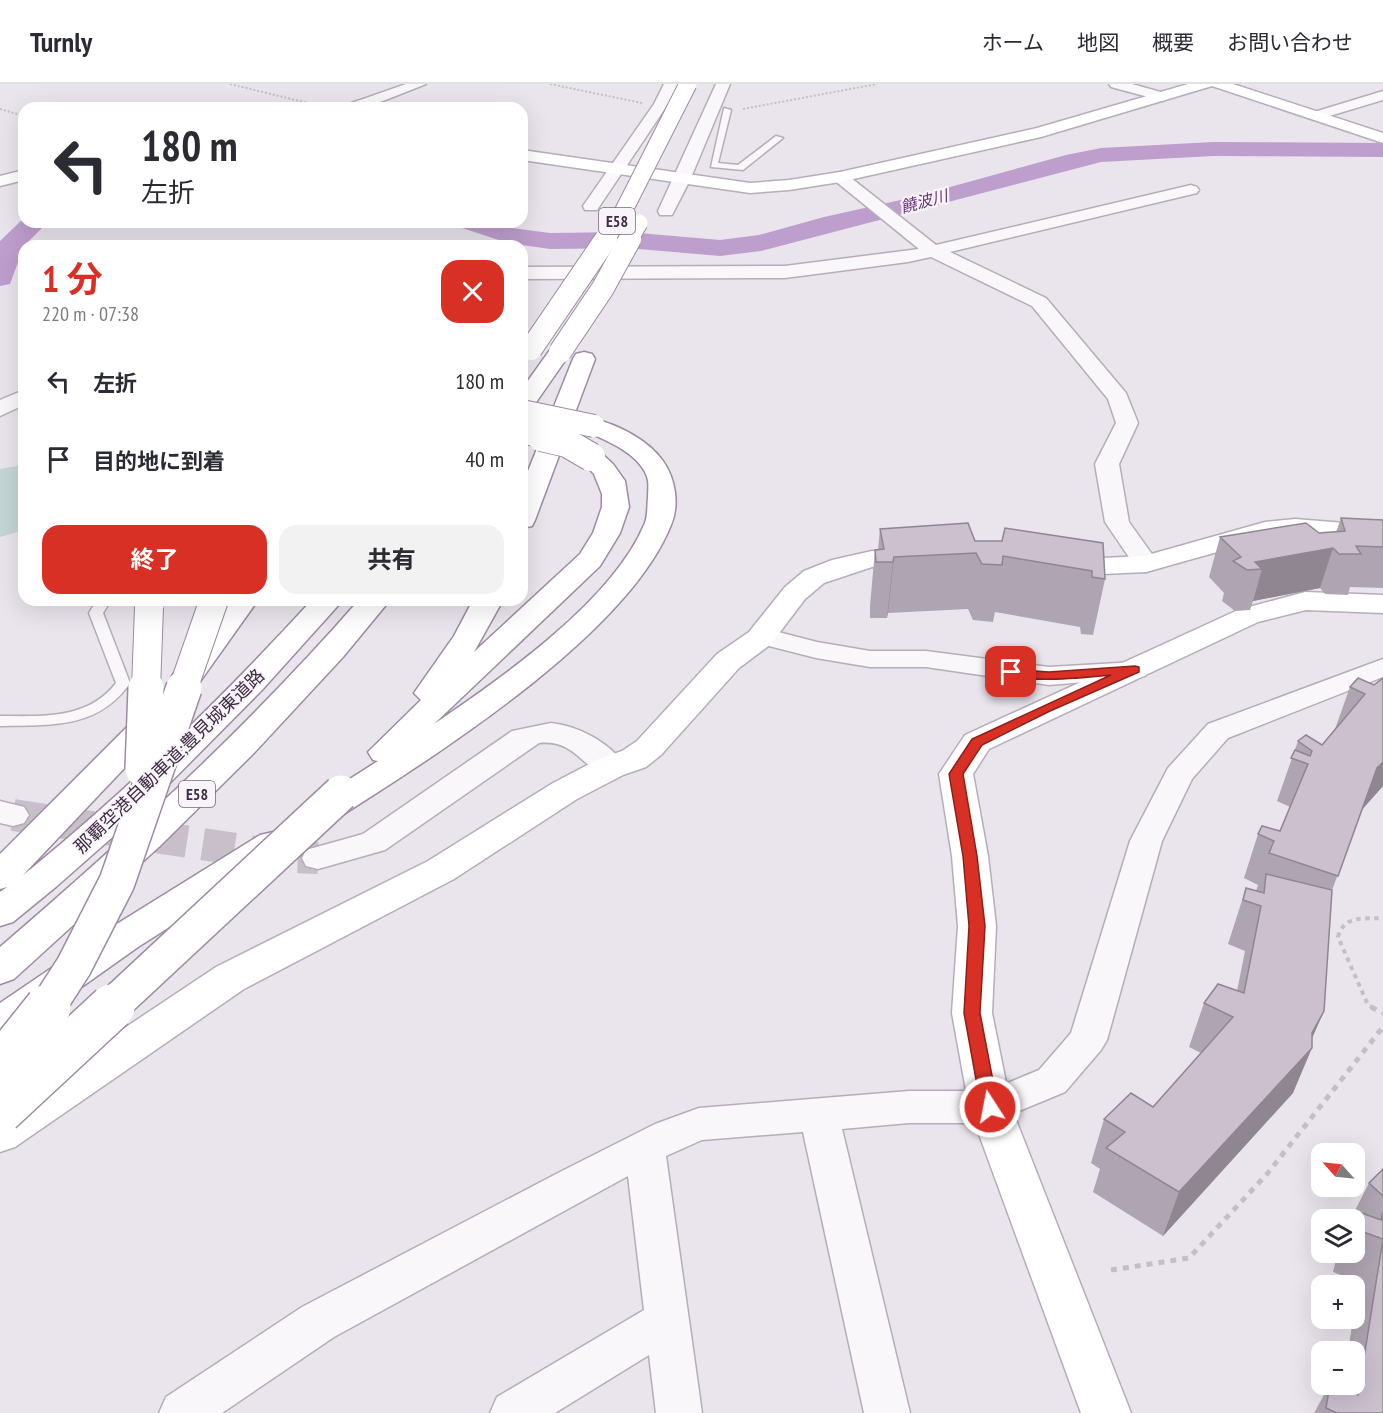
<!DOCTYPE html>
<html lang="ja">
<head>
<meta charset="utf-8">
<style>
  body { margin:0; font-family:"PT Sans Narrow","Noto Sans JP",sans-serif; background:#f2f2f3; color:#2b2b33; height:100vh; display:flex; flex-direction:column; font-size:22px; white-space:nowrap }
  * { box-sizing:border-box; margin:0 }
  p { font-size:20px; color:#7c7c81 }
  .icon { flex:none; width:33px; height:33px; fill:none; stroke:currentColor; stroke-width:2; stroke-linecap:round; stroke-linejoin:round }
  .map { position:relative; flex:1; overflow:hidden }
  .sheet { position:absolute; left:18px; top:156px; width:510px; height:366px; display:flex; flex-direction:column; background:#fff; border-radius:18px; box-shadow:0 6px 24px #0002 }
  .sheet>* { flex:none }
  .hud { position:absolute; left:18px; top:18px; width:510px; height:126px; border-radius:18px; box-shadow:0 6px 24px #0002; background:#fff; color:#2b2b33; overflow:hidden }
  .needle { width:39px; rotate:297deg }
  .controls { position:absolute; left:1311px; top:1059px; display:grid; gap:12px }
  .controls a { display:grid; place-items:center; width:54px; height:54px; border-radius:12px; background:#fff; box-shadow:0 6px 24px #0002; font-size:30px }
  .pin { position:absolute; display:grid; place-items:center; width:51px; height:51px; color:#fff; margin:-26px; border-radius:12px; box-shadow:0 3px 9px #0006 }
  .me { position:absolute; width:66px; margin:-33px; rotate:349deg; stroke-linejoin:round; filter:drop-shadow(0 0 4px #0008) }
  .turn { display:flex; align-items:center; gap:21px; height:126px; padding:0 24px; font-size:27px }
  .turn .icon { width:78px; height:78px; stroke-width:2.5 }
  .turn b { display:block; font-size:42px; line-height:51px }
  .round { display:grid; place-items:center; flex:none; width:63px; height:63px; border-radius:18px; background:#f2f2f3 }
  .overview { display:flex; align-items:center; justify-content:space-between; height:102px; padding:0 24px }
  h1 { font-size:36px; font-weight:700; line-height:45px; color:#d93025 }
  .button { display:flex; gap:12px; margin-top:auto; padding:12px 24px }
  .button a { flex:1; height:69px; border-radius:18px; background:#d93025; color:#fff; font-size:24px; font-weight:700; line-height:69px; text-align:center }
  .button a+a { background:#f2f2f3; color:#2b2b33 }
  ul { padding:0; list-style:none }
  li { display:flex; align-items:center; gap:18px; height:78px; padding:0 24px }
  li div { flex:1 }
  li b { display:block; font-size:22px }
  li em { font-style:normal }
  header { display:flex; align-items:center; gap:36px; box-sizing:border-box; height:84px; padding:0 30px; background:#fff; border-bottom:2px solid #e1e1e2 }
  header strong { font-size:28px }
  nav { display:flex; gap:33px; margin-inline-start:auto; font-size:21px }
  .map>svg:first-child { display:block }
  .green { fill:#c4d6d5 }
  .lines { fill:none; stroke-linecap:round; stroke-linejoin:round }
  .river { fill:#be9ecd; fill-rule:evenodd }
  .street-tunnel { stroke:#c8bfcb; stroke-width:32; stroke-dasharray:32 16; stroke-linecap:butt }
  .lane-casing { stroke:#b7acba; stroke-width:3 }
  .street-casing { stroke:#b7acba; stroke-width:3 }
  .secondary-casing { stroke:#b7acba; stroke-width:3 }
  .highway-casing { stroke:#9e8aa3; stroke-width:3 }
  .path-far2 { stroke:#c5bec7; stroke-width:2; stroke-dasharray:2 2; stroke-linecap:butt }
  .path-far1 { stroke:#c5bec7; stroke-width:4; stroke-dasharray:4.5 4.5; stroke-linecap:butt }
  .path { stroke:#c5bec7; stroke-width:5; stroke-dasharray:6 6; stroke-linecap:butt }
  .lane { fill:#f9f7fa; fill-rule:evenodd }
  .street { fill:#f9f7fa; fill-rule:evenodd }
  .secondary { fill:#fff; fill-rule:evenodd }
  .highway { fill:#fff; fill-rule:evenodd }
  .highway-bridge-far4-casing { stroke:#9e8aa3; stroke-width:19; stroke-linecap:butt }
  .highway-bridge-far3-casing { stroke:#9e8aa3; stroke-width:24; stroke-linecap:butt }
  .highway-bridge-far2-casing { stroke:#9e8aa3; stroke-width:30; stroke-linecap:butt }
  .highway-bridge-far1-casing { stroke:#9e8aa3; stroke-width:38; stroke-linecap:butt }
  .highway-bridge-casing { stroke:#9e8aa3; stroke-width:48; stroke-linecap:butt }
  .highway-bridge-far4 { stroke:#fff; stroke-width:17 }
  .highway-bridge-far3 { stroke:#fff; stroke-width:22 }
  .highway-bridge-far2 { stroke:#fff; stroke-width:28 }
  .highway-bridge-far1 { stroke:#fff; stroke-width:35 }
  .highway-bridge { stroke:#fff; stroke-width:45 }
  .wall { fill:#afa5b2 }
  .shaded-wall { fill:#8f8691 }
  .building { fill:#ccc0cf; stroke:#8f8691; stroke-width:1.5 }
  .route { fill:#d93025; stroke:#8d1f18; stroke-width:1.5 }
  .labels { text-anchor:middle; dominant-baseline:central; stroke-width:4.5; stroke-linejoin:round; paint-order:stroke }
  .far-water-label { font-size:16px; font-style:italic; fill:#68327b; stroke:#f8f4f9 }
  .shield { fill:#f8f4f9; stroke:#77677b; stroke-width:1.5 }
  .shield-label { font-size:16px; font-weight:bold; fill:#402a45 }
  .street-label { font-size:18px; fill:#402a45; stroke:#f8f4f9 }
</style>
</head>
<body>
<header>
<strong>Turnly</strong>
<nav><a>ホーム</a><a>地図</a><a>概要</a><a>お問い合わせ</a></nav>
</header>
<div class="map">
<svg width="1383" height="1329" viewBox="0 0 1383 1329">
  <rect width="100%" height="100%" fill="#eae4ec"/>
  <polygon class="green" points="24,381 24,446 0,453 0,385"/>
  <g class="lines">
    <g class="river">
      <polygon points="1213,58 1383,59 1383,73 1213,72 1101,78 761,167 720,172 627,164 550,165 508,159 459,143 455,138 494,138 512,144 550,149 627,148 720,156 759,151 824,133 914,113 1066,71 1101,64"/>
      <polygon points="24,134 24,138 48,138 24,162 10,200 0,202 0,157"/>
    </g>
    <polyline class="street-tunnel" points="13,731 287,773 318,774"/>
    <defs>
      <g id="lane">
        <polygon points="724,24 731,26 718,79 738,81 776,52 783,54 743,86 711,83"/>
        <path d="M 97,516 L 111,516 L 103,529 L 130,599 C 98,645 51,641 0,642 L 0,632 C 42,632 88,636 116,599 L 89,529 Z"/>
      </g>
      <g id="street">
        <polygon points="406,0 426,0 365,24 344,24 346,21"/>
        <polygon points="664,0 678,0 668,20 597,126 585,126 583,122 654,20"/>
        <polygon points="716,0 730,0 690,96 672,131 660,131 658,127"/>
        <polygon points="1109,0 1132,0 1168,10 1170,13 1163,17 1111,3"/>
        <polygon points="1383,7 1383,16 1316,36 1309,32 1311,29"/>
        <polygon points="840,88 846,90 936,161 1191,101 1197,103 1199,106 1197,109 950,168 1046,214 1126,309 1138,339 1119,380 1129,438 1159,480 1155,485 1146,488 1137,485 1105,438 1095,380 1116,339 1108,315 1032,222 931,173 908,178 785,194 522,195 522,183 785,182 919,165 834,96 832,93 834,90"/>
        <polygon points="24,306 24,321 0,332 0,316"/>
        <polygon points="763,544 817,558 870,567 926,567 1049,583 1135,578 1145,580 1149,586 1145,592 1135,594 1049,601 926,583 870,583 816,574 753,558 749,552 753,546"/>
        <polygon points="1383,575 1383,593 1228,654 1192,695 1162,757 1107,956 1101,966 1065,1008 990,1039 909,1039 842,1045 910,1329 864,1329 803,1048 702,1056 666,1072 702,1329 656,1329 649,1271 555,1329 490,1329 497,1313 644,1226 628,1092 334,1253 222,1329 159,1329 166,1313 302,1223 556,1090 655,1040 699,1024 909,1007 988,1007 1039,986 1071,949 1130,757 1168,684 1208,640"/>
        <path d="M 551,639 C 579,642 611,659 626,683 L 622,690 C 586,700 582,654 539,659 L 385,766 L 318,785 L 306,782 L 302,774 L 306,766 L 363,750 L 512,647 Z"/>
        <polygon points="0,717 24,723 29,731 24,739 13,742 0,739"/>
      </g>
      <g id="secondary">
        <polygon points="1188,0 1233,0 1383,49 1383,59 1212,2 1041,53 840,98 789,106 750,109 522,76 522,66 750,99 789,96 840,88 1037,44"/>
        <polygon points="24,86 24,96 0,102 0,92"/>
        <polygon points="1295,435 1383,442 1383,458 1295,451 1267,454 1146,488 1060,492 1050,490 1046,484 1050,478 1060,476 1144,472 1265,438"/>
        <polygon points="872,467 929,472 933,478 929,484 919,486 872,483 824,499 805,515 771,560 739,584 661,671 646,683 623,691 577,715 454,795 244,905 15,1063 0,1068 0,1027 216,883 428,777 553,699 599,675 622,667 637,657 717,570 749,548 785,503 804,487 832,476"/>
        <polygon points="1305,508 1383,511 1383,529 1306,526 1258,538 989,665 973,690 988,772 996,842 992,929 1011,1023 1131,1329 1081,1329 969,1023 952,929 958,842 952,772 939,690 965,651 1238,526"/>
      </g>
      <g id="highway">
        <polygon points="560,261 568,263 571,268 530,327 522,329 522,305 552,263"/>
        <polygon points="584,268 592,270 595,275 535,436 532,442 522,444 522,402 573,275 576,270"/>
        <path d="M 594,335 C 619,341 648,356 663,377 C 675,394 680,420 671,441 C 627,552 433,673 333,737 L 321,741 L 309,737 L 304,729 L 309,721 L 378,677 L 373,676 L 368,668 L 421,616 L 414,609 L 454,552 L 473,516 L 503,516 L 474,568 L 580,470 L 593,449 L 602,423 L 602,410 L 594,390 L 578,373 L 582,368 L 591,365 L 600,368 L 613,380 L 625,397 L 629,423 L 620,449 L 600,482 L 434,640 C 502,594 612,517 644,441 C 648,434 647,422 648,414 C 648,404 650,397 645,388 C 634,367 605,356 585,347 L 582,342 L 585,337 Z"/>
        <polygon points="228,516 258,516 199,599 188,601 177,599 172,592"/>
        <path d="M 312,516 L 343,516 L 262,606 L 142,727 L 57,802 L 13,838 L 0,842 L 0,808 L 7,803 L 0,805 L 0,770 L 147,623 L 158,620 L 169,623 L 174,630 L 169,637 L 23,791 L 32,784 C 132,702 224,612 312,516 Z"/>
        <path d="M 359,516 L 390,516 L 343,573 L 253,670 L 160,762 L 14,895 L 0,900 L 0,863 C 127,754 249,642 359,516 Z"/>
        <polygon points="273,748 286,751 291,760 286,769 138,863 14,951 0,956 0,919 112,843 260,751"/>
      </g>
    </defs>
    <use href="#lane" class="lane-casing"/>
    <use href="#street" class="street-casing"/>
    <use href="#secondary" class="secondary-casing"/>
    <use href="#highway" class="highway-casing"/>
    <g class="path-far2">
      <polyline points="230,0 328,24"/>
      <polyline points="550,0 642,19"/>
      <polyline points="0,25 24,32"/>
      <polyline points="743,25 877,0"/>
    </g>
    <path class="path-far1" d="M 1374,924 L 1368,921 L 1338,853 C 1344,831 1363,835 1383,834"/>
    <g class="path">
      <polyline points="1371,923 1383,929"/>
      <polyline points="1111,1186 1189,1174 1267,1090 1383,943"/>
    </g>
    <use href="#lane" class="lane"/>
    <use href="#street" class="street"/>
    <use href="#secondary" class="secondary"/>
    <use href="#highway" class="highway"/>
    <defs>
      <g id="highway-bridge-far4">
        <polyline points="605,156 621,132 688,0"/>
        <polyline points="629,156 639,139"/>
      </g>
      <g id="highway-bridge-far3">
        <polyline points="531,265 606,155"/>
        <polyline points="560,268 603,204 630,155"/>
        <polyline points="522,327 594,342"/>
        <polyline points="522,348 547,354"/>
      </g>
      <g id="highway-bridge-far2">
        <polyline points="541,353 567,359 591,373"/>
        <polyline points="146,605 149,523"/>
        <polyline points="183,605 214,516"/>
      </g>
      <g id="highway-bridge-far1">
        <polyline points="143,685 146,604"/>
        <polyline points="47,924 74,882 117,798 184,604"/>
        <polyline points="110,924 341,709"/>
      </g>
      <g id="highway-bridge">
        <polyline points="0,983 48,923"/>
        <polyline points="0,1027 112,923"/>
      </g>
    </defs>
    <use href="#highway-bridge-far4" class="highway-bridge-far4-casing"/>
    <use href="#highway-bridge-far3" class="highway-bridge-far3-casing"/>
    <use href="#highway-bridge-far2" class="highway-bridge-far2-casing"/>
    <use href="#highway-bridge-far1" class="highway-bridge-far1-casing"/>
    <use href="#highway-bridge" class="highway-bridge-casing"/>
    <use href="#highway-bridge-far4" class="highway-bridge-far4"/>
    <use href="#highway-bridge-far3" class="highway-bridge-far3"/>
    <use href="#highway-bridge-far2" class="highway-bridge-far2"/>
    <use href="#highway-bridge-far1" class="highway-bridge-far1"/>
    <use href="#highway-bridge" class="highway-bridge"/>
  </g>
  <g class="wall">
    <polygon points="1341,434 1383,436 1383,504 1350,503 1348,511 1325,510 1320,504 1253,517 1250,526 1235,527 1222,517 1224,509 1209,493 1220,453 1319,449 1336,448"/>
    <polygon points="880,445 975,457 1103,459 1105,495 1093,551 1081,550 1080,543 995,528 993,538 973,536 968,525 888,529 887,534 870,534 870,522 875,466 878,466"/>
    <polygon points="1383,594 1383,702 1362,725 1331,809 1312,955 1293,1009 1163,1152 1093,1108 1100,1085 1091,1079 1104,1035 1153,1023 1201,969 1189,963 1204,919 1237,907 1245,867 1228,860 1246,804 1256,807 1258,801 1244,794 1258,750 1280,747 1290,723 1277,717 1298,657 1322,661 1335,645 1350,603 1374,601"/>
    <polygon points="1383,1085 1383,1329 1314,1329 1330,1300 1342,1304 1342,1300 1354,1300 1354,1268 1348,1268 1353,1234 1354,1234 1354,1227 1359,1198 1333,1188 1338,1168 1354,1168 1354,1136 1350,1136 1369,1099"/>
  </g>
  <g class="shaded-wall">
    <polygon points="1333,464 1320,504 1253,517 1262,485 1255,478"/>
    <polygon points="894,473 888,529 887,534 893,478"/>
    <polygon points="1383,678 1383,702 1360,728 1377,684"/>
    <polygon points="1324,927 1304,973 1312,964 1293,1009 1163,1152 1179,1108 1312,949"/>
  </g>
  <g class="building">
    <polygon points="1341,434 1383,436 1383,463 1356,462 1361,470 1339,470 1333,464 1255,478 1262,485 1247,486 1233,477 1241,473 1220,453 1306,439 1319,449 1345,447"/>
    <polygon points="968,439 975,457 1002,457 1005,444 1103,459 1105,495 1092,493 1092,487 1003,472 1002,481 982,480 976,469 894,473 893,478 876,478 875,466 884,465 880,445"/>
    <polygon points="1358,594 1374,601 1383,594 1383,678 1377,684 1338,792 1269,769 1274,757 1258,750 1262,742 1280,747 1308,680 1291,674 1295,666 1310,672 1312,667 1298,657 1306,651 1322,661 1365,610 1350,603"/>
    <polygon points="1266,790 1332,806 1324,927 1312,949 1312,964 1179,1108 1106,1064 1125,1048 1104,1035 1131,1009 1153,1023 1233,933 1204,919 1218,900 1244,909 1261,822 1243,816 1246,804 1264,809"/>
    <polygon points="1383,1085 1383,1112 1369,1099"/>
    <polygon points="1359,1128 1381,1136 1383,1128 1383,1329 1337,1329 1326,1324 1330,1300 1358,1311 1383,1155 1355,1145"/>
  </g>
  <path class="route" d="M 1135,582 L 1139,583 L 1139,588 L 1050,627 L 982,661 L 963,690 L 977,772 L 985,842 L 980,929 L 998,1023 L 996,1028 L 990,1030 L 983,1028 L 981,1023 L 964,929 L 969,842 L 963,772 L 949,690 L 972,655 L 1111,591 C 1090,593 1018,601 1005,588 L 1006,585 L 1049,588 Z"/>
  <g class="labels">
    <g class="far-water-label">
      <text transform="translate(924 117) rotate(-15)">饒波川</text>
    </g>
    <g class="shield">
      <rect x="599" y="124" width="36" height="26" rx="4.5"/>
      <rect x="179" y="697" width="36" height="26" rx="4.5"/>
    </g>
    <g class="shield-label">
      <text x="617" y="137">E58</text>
      <text x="197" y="710">E58</text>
    </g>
    <g class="street-label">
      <text transform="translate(169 677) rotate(-44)">那覇空港自動車道;豊見城東道路</text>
    </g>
  </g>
</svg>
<div class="controls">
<a><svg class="needle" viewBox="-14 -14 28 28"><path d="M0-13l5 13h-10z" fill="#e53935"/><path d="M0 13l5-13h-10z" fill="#7c7c81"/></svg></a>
<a><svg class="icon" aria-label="layers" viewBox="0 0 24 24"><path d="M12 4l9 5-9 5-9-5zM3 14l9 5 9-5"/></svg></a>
<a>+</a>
<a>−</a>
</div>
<div class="pin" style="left:1011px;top:588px;background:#d93025"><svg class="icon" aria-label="arrive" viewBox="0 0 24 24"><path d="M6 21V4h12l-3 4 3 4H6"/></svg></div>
<svg class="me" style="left:990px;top:1023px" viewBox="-20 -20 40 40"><circle r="17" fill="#d93025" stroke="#fff" stroke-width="3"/><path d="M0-11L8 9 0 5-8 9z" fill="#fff"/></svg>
<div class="hud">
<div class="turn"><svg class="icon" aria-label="left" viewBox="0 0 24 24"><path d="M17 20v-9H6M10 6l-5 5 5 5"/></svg><div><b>180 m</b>左折</div></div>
</div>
<section class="sheet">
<div class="overview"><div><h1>1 分</h1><p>220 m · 07:38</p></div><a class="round" style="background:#d93025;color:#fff"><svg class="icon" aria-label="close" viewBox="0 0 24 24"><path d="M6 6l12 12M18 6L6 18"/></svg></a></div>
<ul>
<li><svg class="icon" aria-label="left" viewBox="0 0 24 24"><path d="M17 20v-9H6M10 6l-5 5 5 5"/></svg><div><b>左折</b></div><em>180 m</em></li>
<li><svg class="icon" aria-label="arrive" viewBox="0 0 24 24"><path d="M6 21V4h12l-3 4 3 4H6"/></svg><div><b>目的地に到着</b></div><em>40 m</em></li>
</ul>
<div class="button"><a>終了</a><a>共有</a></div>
</section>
</div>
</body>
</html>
